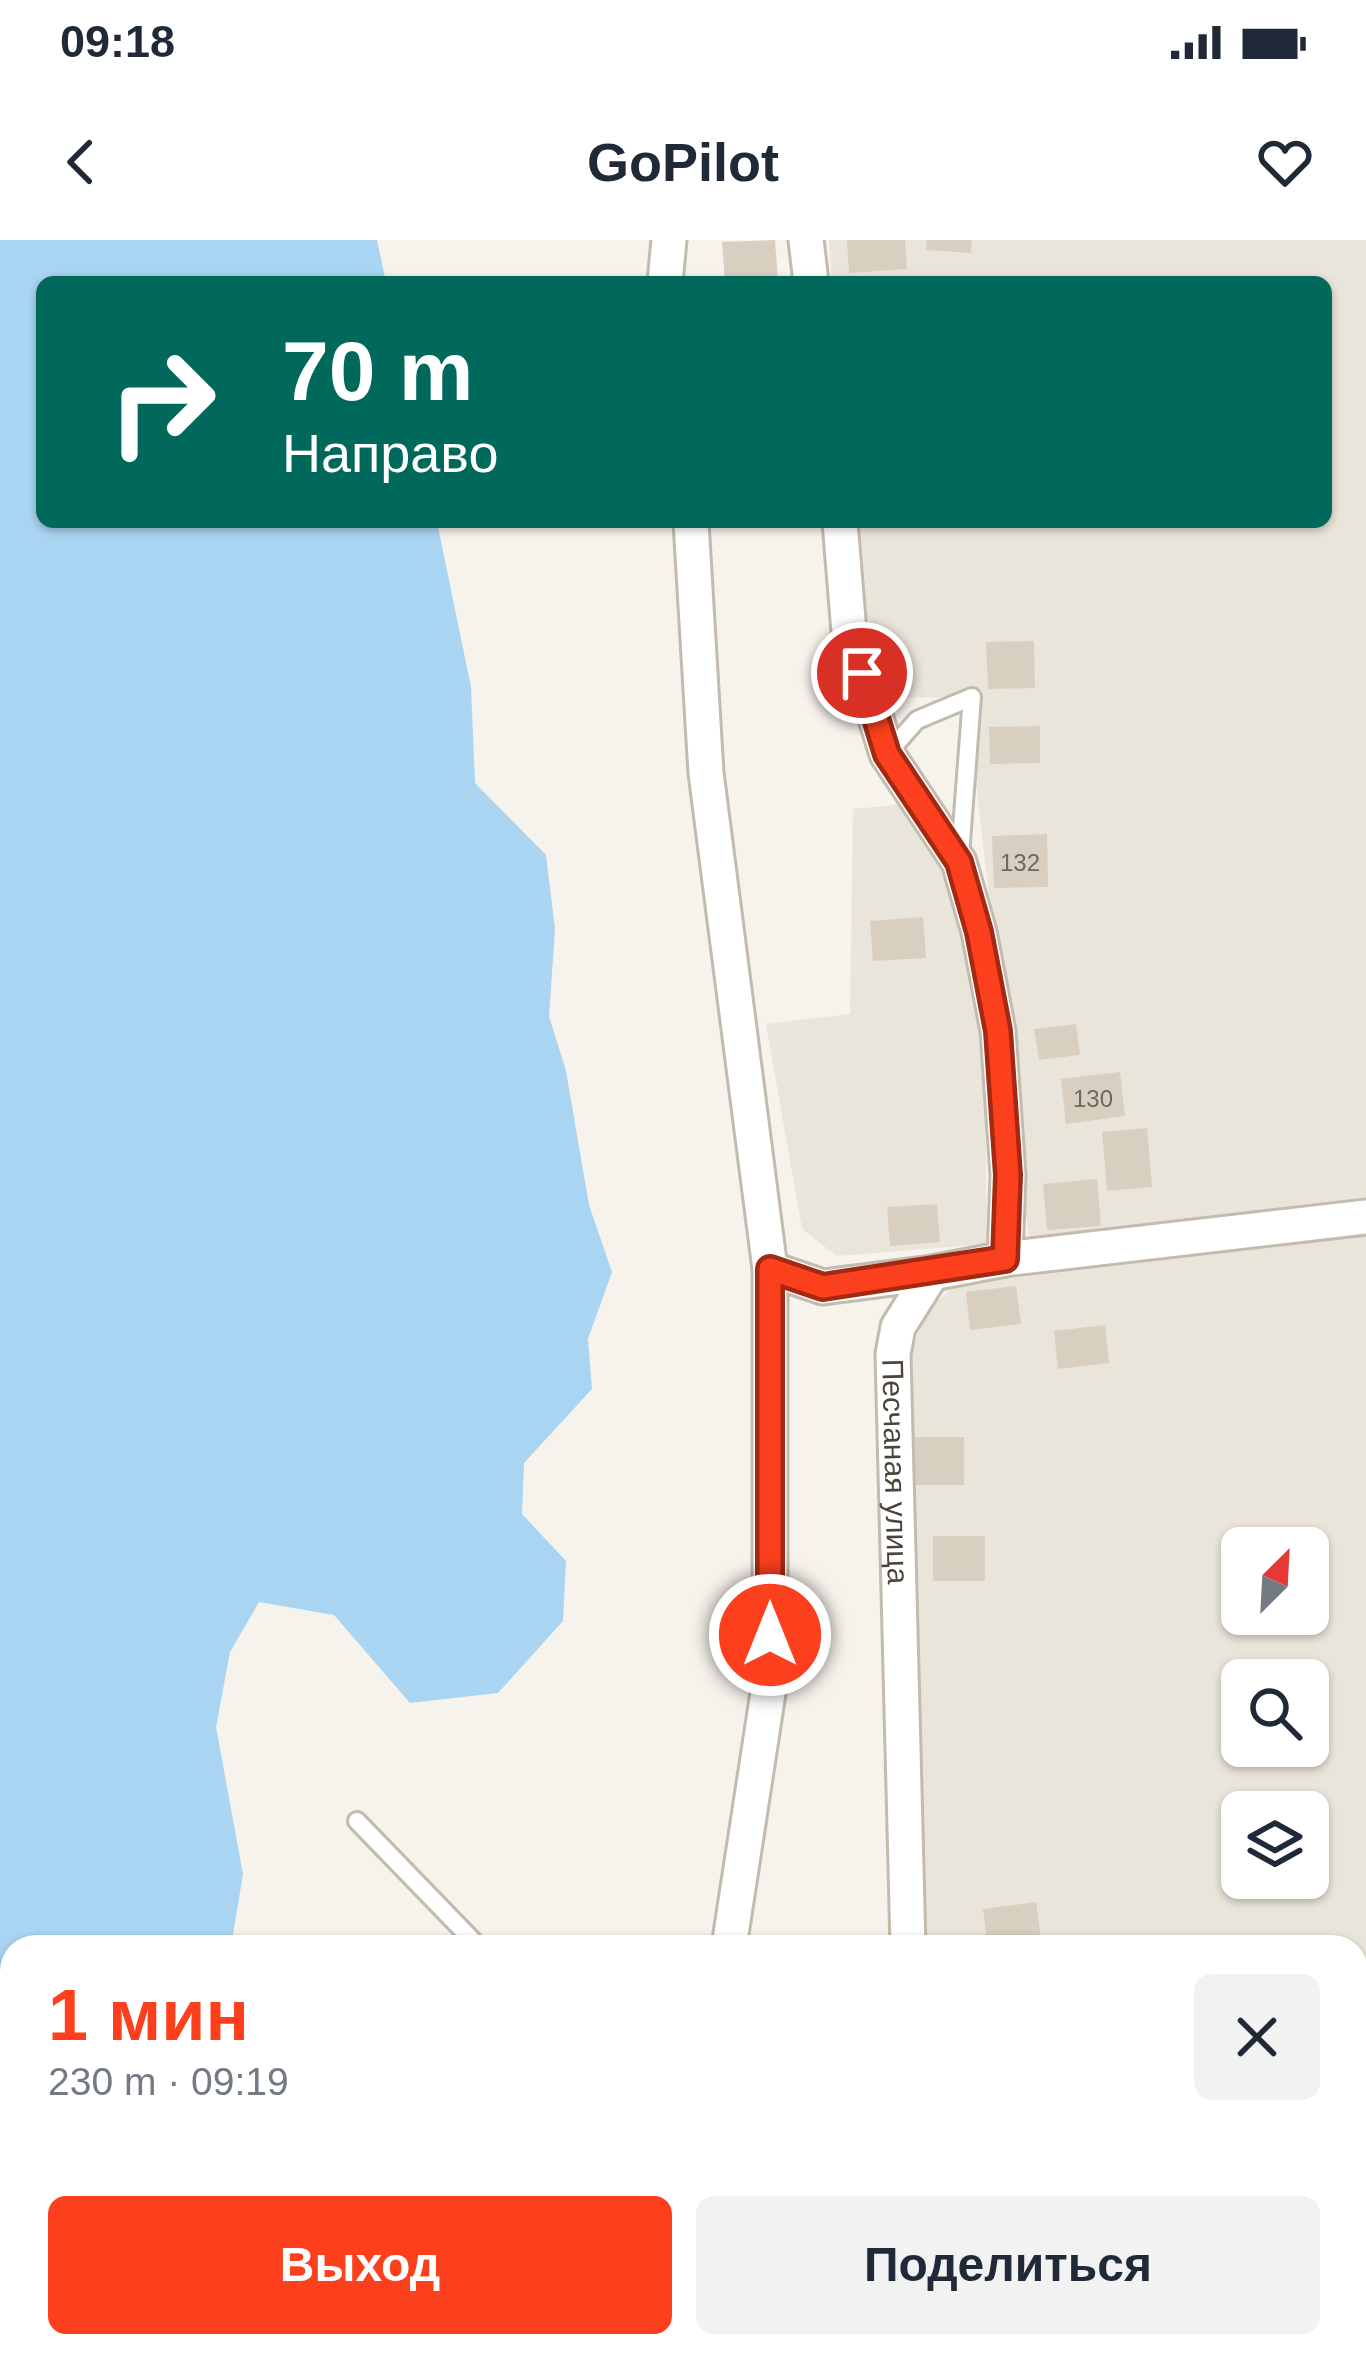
<!DOCTYPE html>
<html lang="ru">
<head>
<meta charset="utf-8">
<style>
  body { margin:0; font-family:Helvetica,sans-serif; background:#f2f2f3; color:#1f2937; height:100vh; display:flex; flex-direction:column; font-size:45px; white-space:nowrap }
  * { box-sizing:border-box; margin:0 }
  p { font-size:39px; color:#747a83 }
  .icon { flex:none; width:66px; height:66px; fill:none; stroke:currentColor; stroke-width:2; stroke-linecap:round; stroke-linejoin:round }
  .map { position:relative; flex:1; overflow:hidden }
  .details { position:absolute; left:0px; top:1695px; width:1368px; height:423px; display:flex; flex-direction:column; background:#fff; border-radius:36px 36px 0 0; box-shadow:0 3px 9px #0004 }
  .details>* { flex:none }
  .banner { position:absolute; left:36px; top:36px; width:1296px; height:252px; border-radius:18px; box-shadow:0 3px 9px #0004; background:#00695c; color:#fff; overflow:hidden }
  .needle { width:78px; rotate:24deg }
  .controls { position:absolute; left:1221px; top:1287px; display:grid; gap:24px }
  .controls a { display:grid; place-items:center; width:108px; height:108px; border-radius:18px; background:#fff; box-shadow:0 3px 9px #0004; font-size:60px }
  .pin { position:absolute; display:grid; place-items:center; width:102px; height:102px; color:#fff; margin:-51px; border:6px solid #fff; border-radius:50%; box-shadow:0 3px 12px #0007 }
  .me { position:absolute; width:132px; margin:-66px; rotate:0deg; stroke-linejoin:round; filter:drop-shadow(0 0 9px #0008) }
  .turn { display:flex; align-items:center; gap:42px; height:252px; padding:0 48px; font-size:54px }
  .turn .icon { width:156px; height:156px; stroke-width:2.5 }
  .turn b { display:block; font-size:84px; line-height:102px }
  .round { display:grid; place-items:center; flex:none; width:126px; height:126px; border-radius:18px; background:#f2f2f3 }
  .headline { display:flex; align-items:center; justify-content:space-between; height:204px; padding:0 48px }
  h1 { font-size:72px; font-weight:700; line-height:90px; color:#fc3f1d }
  .cta { display:flex; gap:24px; margin-top:auto; padding:24px 48px }
  .cta a { flex:1; height:138px; border-radius:18px; background:#fc3f1d; color:#fff; font-size:48px; font-weight:700; line-height:138px; text-align:center }
  .cta a+a { background:#f2f2f3; color:#1f2937 }
  .status { display:flex; justify-content:space-between; align-items:center; height:84px; padding:0 60px; background:#fff; direction:ltr }
  .status svg { height:33px; fill:currentColor }
  header { display:flex; justify-content:space-between; align-items:center; height:156px; padding:0 48px; background:#fff; font-size:54px; font-weight:700 }
  .map>svg:first-child { display:block }
  .residential { fill:#eae5da; fill-rule:evenodd }
  .water { fill:#a9d4f2 }
  .building { fill:#d8cfc1 }
  .lines { fill:none; stroke-linecap:round; stroke-linejoin:round }
  .service-casing { stroke:#c2bbae; stroke-width:22 }
  .minor-casing { stroke:#c2bbae; stroke-width:39 }
  .service { stroke:#fff; stroke-width:16 }
  .minor { stroke:#fff; stroke-width:33 }
  .route-casing { stroke:#a42913; stroke-width:30 }
  .route { stroke:#fc3f1d; stroke-width:21 }
  .labels { text-anchor:middle; dominant-baseline:central; stroke-width:9; stroke-linejoin:round; paint-order:stroke }
  .number-label { font-size:24px; fill:#6e675b }
  .street-label { font-size:30px; fill:#4b4439; stroke:#fff }
</style>
</head>
<body>
<div class="status"><b>09:18</b><svg viewBox="0 0 49 12"><path d="M0 12V9h3v3zM5 12V6h3v6zM10 12V3h3v9zM15 12V0h3v12zM26 1h20v11H26zM47 4h2v5h-2z"/></svg></div>
<header><svg class="icon" aria-label="back" viewBox="0 0 24 24"><path d="M15 5l-7 7 7 7"/></svg>GoPilot<svg class="icon" aria-label="heart" viewBox="0 0 24 24"><path d="M12 20l-8-8c-3-5 5-10 8-4 3-6 11-1 8 4z"/></svg></header>
<div class="map">
<svg width="1366" height="2116" viewBox="0 0 1366 2116">
  <rect width="100%" height="100%" fill="#f6f3ec"/>
  <g class="residential">
    <polygon points="829,0 1366,0 1366,966 1030,1008 966,458 898,457 867,376 857,282 1326,282 1326,42 832,42"/>
    <polygon points="907,564 954,628 984,768 987,1004 837,1016 802,989 766,784 850,774 853,569"/>
    <path d="M 1366,996 L 1366,2116 L 967,2116 L 958,2106 L 1356,2106 L 1356,1707 L 920,1707 L 906,1123 L 929,1069 L 955,1045 ZM 1242,1308 L 1308,1308 L 1308,1374 L 1242,1374 ZM 1242,1440 L 1308,1440 L 1308,1506 L 1242,1506 ZM 1242,1572 L 1308,1572 L 1308,1638 L 1242,1638 Z"/>
  </g>
  <polygon class="water" points="0,0 377,0 386,42 42,42 42,282 437,282 471,447 475,543 546,615 555,689 549,776 566,831 589,965 612,1032 588,1099 592,1149 524,1223 522,1274 566,1321 563,1381 498,1453 410,1463 334,1375 259,1362 230,1412 216,1487 243,1634 231,1707 12,1707 12,2106 182,2106 178,2116 0,2116"/>
  <g class="building">
    <polygon points="775,0 778,42 725,42 722,2"/>
    <polygon points="847,0 905,0 907,29 849,33"/>
    <polygon points="927,0 972,0 971,13 926,10"/>
    <polygon points="1034,401 1035,448 988,449 986,402"/>
    <polygon points="1040,486 1040,523 990,524 989,487"/>
    <polygon points="1047,594 1048,647 994,648 992,596"/>
    <polygon points="923,677 926,718 873,721 870,681"/>
    <polygon points="1076,784 1080,815 1039,820 1034,789"/>
    <polygon points="1120,832 1125,876 1066,884 1061,839"/>
    <polygon points="1147,888 1152,947 1107,951 1102,892"/>
    <polygon points="1097,939 1101,986 1047,990 1043,944"/>
    <polygon points="937,964 940,1002 890,1006 887,967"/>
    <polygon points="1016,1046 1021,1084 970,1090 966,1052"/>
    <polygon points="1105,1085 1109,1123 1058,1129 1054,1091"/>
    <rect x="915" y="1197" width="49" height="48"/>
    <rect x="933" y="1296" width="52" height="45"/>
    <polygon points="1036,1662 1042,1707 988,1707 983,1669"/>
    <polygon points="1001,2106 1059,2106 1060,2116 1002,2116"/>
  </g>
  <g class="lines">
    <defs>
      <g id="service">
        <polyline points="888,513 917,480 972,457 960,615"/>
        <polyline points="357,1581 479,1707"/>
      </g>
      <g id="minor">
        <polyline points="806,0 811,42"/>
        <polyline points="665,42 669,0"/>
        <polyline points="691,282 706,533 770,1029 770,1440 729,1707"/>
        <path id="s1" d="M 840,282 L 849,392 L 887,514 L 959,622 L 979,692 L 998,791 L 1008,935 L 1005,1019 L 932,1033 L 898,1087 L 893,1114 L 908,1707"/>
        <polyline points="1005,1019 1366,977"/>
        <polyline points="770,1029 823,1047 932,1033"/>
        <polyline points="745,2106 747,2116"/>
        <polyline points="934,2106 938,2116"/>
      </g>
    </defs>
    <use href="#service" class="service-casing"/>
    <use href="#minor" class="minor-casing"/>
    <use href="#service" class="service"/>
    <use href="#minor" class="minor"/>
  </g>
  <g class="lines">
    <defs>
      <polyline id="route" points="770,1395 770,1029 823,1047 1005,1019 1008,935 998,791 979,692 959,622 887,514 862,433"/>
    </defs>
    <use href="#route" class="route-casing"/>
    <use href="#route" class="route"/>
  </g>
  <g class="labels">
    <g class="number-label">
      <text x="1020" y="622">132</text>
      <text x="1093" y="858">130</text>
    </g>
    <g class="street-label">
      <text stroke="none"><textPath href="#s1" startOffset="1053">Песчаная улица</textPath></text>
    </g>
  </g>
</svg>
<div class="controls">
<a><svg class="needle" viewBox="-14 -14 28 28"><path d="M0-13l5 13h-10z" fill="#e53935"/><path d="M0 13l5-13h-10z" fill="#747a83"/></svg></a>
<a><svg class="icon" aria-label="search" viewBox="0 0 24 24"><circle cx="10" cy="10" r="6"/><path d="M15 15l6 6"/></svg></a>
<a><svg class="icon" aria-label="layers" viewBox="0 0 24 24"><path d="M12 4l9 5-9 5-9-5zM3 14l9 5 9-5"/></svg></a>
</div>
<div class="pin" style="left:862px;top:433px;background:#d93025"><svg class="icon" aria-label="arrive" viewBox="0 0 24 24"><path d="M6 21V4h12l-3 4 3 4H6"/></svg></div>
<svg class="me" style="left:770px;top:1395px" viewBox="-20 -20 40 40"><circle r="17" fill="#fc3f1d" stroke="#fff" stroke-width="3"/><path d="M0-11L8 9 0 5-8 9z" fill="#fff"/></svg>
<div class="banner">
<div class="turn"><svg class="icon" aria-label="right" viewBox="0 0 24 24"><path d="M7 20v-9h11M14 6l5 5-5 5"/></svg><div><b>70 m</b>Направо</div></div>
</div>
<section class="details">
<div class="headline"><div><h1>1 мин</h1><p>230 m · 09:19</p></div><a class="round"><svg class="icon" aria-label="close" viewBox="0 0 24 24"><path d="M6 6l12 12M18 6L6 18"/></svg></a></div>
<div class="cta"><a>Выход</a><a>Поделиться</a></div>
</section>
</div>
</body>
</html>
